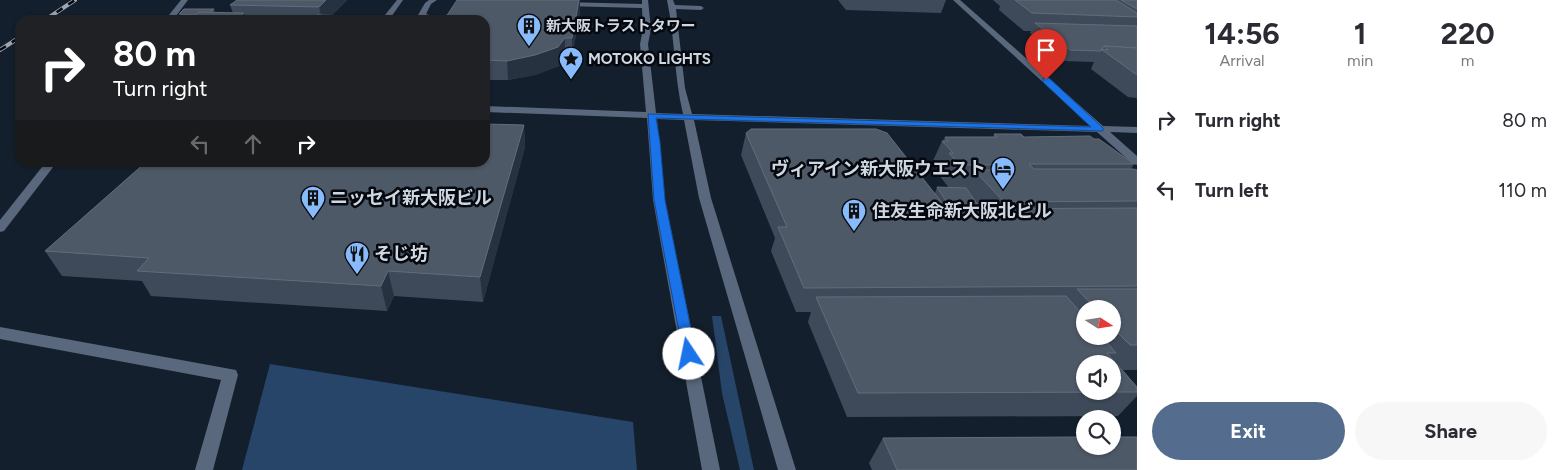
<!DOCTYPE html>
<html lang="en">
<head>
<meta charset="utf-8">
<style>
  body { margin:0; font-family:Figtree,"Noto Sans JP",sans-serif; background:#f7f7f7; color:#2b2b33; height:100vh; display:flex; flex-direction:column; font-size:19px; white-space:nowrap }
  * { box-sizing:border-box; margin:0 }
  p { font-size:16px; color:#7c7c81 }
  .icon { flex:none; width:28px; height:28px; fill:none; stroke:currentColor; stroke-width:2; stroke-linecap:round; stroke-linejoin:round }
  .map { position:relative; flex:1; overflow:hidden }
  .side { display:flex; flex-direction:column; background:#fff; width:425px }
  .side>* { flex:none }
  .banner { position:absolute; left:15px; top:15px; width:475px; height:152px; border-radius:15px; box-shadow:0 1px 4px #0004; background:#202124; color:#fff; overflow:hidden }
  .needle { width:32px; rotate:102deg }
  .fabs { position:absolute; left:1076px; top:300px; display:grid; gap:10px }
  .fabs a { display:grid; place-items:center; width:45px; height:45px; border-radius:50%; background:#fff; box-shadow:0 1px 4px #0004; font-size:25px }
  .pin { position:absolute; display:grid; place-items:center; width:42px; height:42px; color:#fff; margin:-51px -21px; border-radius:50% 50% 50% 0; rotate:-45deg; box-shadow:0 0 5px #0007 }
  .pin .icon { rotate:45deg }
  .me { position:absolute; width:55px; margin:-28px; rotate:349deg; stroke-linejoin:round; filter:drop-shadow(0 0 4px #0008) }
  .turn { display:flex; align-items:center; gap:18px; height:105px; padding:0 15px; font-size:22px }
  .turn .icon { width:65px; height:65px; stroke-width:2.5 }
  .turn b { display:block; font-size:35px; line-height:42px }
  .lanes { display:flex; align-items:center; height:48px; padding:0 15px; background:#0003; justify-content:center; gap:25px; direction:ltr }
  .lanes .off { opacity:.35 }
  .eta { display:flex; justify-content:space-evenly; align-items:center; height:85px; text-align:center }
  .eta b { font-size:30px; font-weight:700; line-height:35px }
  .action { display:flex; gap:10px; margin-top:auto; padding:10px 15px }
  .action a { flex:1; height:58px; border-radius:30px; background:#546c8d; color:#fff; font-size:20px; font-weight:700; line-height:58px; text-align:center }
  .action a+a { background:#f7f7f7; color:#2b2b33 }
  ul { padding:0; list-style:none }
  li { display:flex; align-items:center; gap:15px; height:70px; padding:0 15px }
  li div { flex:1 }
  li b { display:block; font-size:19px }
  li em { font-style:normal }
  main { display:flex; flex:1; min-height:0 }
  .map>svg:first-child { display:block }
  .green { fill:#274469 }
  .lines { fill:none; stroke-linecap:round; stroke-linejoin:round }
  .minor { fill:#59687c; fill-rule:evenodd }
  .rail-casing { stroke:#9ca5b0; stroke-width:4 }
  .rail { stroke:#05080f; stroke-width:2.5; stroke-dasharray:7; stroke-linecap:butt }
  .wall { fill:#3e4a59; fill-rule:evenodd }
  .shaded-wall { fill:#273241 }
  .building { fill:#4e5968; stroke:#626d7b; fill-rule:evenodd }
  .route { fill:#1a73e8; stroke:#114b97 }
  .labels { text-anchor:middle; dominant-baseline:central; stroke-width:5; stroke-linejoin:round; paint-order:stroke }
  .far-poi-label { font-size:15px; font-weight:bold; fill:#cfd7e1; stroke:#05080f; text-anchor:start }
  .poi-label { font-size:18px; font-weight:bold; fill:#cfd7e1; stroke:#05080f; text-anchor:start }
</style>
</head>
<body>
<main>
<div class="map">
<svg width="1137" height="470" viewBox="0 0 1137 470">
  <rect width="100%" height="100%" fill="#141f2d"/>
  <g class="green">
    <polygon points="712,316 721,316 754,470 740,470 722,393"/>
    <polygon points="270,364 633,422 637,470 242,470"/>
  </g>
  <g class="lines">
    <g class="minor">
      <polygon points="181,0 188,0 173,20 165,20"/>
      <polygon points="397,0 403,0 389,20 381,20"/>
      <path d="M 429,0 L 437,0 L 431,4 L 426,14 L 436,17 L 450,14 L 454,16 C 444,22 427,22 418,15 L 425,3 Z"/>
      <path d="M 642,0 L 648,0 L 651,29 L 648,44 L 656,113 L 683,114 C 674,76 675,38 667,0 L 673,0 L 675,5 L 701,6 L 704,8 L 701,10 L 676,9 L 685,88 L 692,114 L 1091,126 L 953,0 L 960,0 L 1103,126 L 1137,127 L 1137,133 L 1110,132 L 1137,156 L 1137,165 L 1133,164 L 1097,132 L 694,120 L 711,198 L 796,470 L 778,470 L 699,198 L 684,120 L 657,119 L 665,200 L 720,470 L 702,470 L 653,200 L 647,118 L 485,112 L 485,106 L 646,112 L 640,44 L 643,29 L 642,8 L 563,6 L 560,4 L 563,2 L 642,4 Z"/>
      <polygon points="46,162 57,162 4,231 0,232 0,220"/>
      <polygon points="0,327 236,370 238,375 213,470 195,470 221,380 0,339"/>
    </g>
    <defs>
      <g id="rail">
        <polyline points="45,20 75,0"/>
        <polyline points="0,50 20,37"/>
      </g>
    </defs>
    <use href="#rail" class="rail-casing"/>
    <use href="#rail" class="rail"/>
  </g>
  <g class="wall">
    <polygon points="347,0 332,15 350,16 351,20 181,20 179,14 214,9 215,13 233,13 230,5"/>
    <polygon points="838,0 946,0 941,13 846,10"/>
    <polygon points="993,0 1137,0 1137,99 1136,98 1128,97 1091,69 1094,62 1064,61 1030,33 1031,31 1024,31 999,10 1000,6"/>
    <polygon points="580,12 572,57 565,57 559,66 535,75 508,80 485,80 485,20"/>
    <polygon points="524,125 525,147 483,302 394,296 387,311 151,296 142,281 62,276 45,251"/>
    <path d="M 746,133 L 935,193 L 937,187 L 949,188 L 939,175 L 940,172 L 932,163 L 942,141 L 943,141 L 945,137 L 993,137 L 994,134 L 1024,137 L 1094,139 L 1134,164 L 1131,169 L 1137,170 L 1137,370 L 1123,370 L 1137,387 L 1137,396 L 1118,416 L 847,417 L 808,322 L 811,312 L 796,312 L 771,251 L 775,238 L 741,155 ZM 1085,309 L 1112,309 L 1112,336 L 1085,336 Z"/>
    <polygon points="883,438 1137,470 872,470 869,463"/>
  </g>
  <g class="shaded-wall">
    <polygon points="326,0 347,0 327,20 322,20 319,7"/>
    <polygon points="579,0 580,0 580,12 572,57 572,38"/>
    <polygon points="244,13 246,20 235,20"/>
    <polygon points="350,16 351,20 347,20 347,19"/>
    <polygon points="565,38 565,57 559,66 535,75 508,80 507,61"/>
    <polygon points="524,125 525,147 483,302 480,277"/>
    <polygon points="388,271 394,296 387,311 381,286"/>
  </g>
  <g class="building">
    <polygon points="237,0 326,0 319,7 230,5"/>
    <polygon points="457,0 579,0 572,38 565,38 558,47 535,55 507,61 485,60 485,20 444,20"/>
    <polygon points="1015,0 1116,0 1137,13 1137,17 1032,13"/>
    <polygon points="1121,0 1137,0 1137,9"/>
    <polygon points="184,9 214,9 209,13 199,12 196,15 179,14"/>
    <polygon points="199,12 244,13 235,20 188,20"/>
    <polygon points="317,15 350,16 347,19 337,18 336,20 312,20"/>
    <polygon points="248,17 313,19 312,20 245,20"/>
    <polygon points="1035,23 1137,26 1137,48 1104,46 1101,51 1070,50"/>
    <polygon points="1104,46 1137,48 1137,75 1101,49 1108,50"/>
    <polygon points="485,124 524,125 480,277 388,271 381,286 137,271 149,258 45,251 146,162 485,162"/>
    <polygon points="751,129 876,129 887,133 947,209 1137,208 1137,286 804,288 778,227 787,227 746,133"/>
    <polygon points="994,134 1021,134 1024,137 1090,136 1094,139 1099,139 1134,164 1029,164 1034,169 1134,169 1137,170 1137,201 1004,202 974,170 1003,170 998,165 959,165 949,153 953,153 942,141 948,141 945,137 997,137"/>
    <polygon points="937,187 966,188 980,208 949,206"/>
    <polygon points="1077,289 1137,289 1137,345 1130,345 1112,327 1112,309 1096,309"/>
    <path d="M 1066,296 L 1085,317 L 1085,336 L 1102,336 L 1116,353 L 1107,353 L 1137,387 L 1137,392 L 858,393 L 816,297 ZM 1085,364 L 1112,364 L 1112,391 L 1085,391 Z"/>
    <polygon points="1085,437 1085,446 1112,446 1112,437 1137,437 1137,470 897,470 883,438"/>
  </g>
  <polygon class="route" points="1043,78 1049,78 1103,128 1103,131 656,118 660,142 665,200 696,354 694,358 689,360 684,358 654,200 648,114 1091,127 1043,82"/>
  <defs>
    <symbol id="building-pin" viewBox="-11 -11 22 30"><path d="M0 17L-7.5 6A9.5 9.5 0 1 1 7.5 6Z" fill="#87bbfc" stroke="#05080f"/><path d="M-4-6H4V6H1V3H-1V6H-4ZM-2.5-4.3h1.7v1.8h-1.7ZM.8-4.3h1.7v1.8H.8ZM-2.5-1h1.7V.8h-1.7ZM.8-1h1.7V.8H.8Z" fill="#111"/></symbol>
    <symbol id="sight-pin" viewBox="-11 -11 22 30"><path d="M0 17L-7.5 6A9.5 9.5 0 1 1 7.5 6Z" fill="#87bbfc" stroke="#05080f"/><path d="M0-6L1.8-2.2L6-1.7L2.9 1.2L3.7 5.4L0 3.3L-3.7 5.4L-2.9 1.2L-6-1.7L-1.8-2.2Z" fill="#111"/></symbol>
    <symbol id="hotel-pin" viewBox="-11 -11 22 30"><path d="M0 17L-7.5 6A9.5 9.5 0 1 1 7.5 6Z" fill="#87bbfc" stroke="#05080f"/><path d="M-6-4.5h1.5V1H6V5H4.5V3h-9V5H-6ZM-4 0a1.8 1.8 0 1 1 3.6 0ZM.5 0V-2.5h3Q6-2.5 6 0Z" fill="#111"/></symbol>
    <symbol id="restaurant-pin" viewBox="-11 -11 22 30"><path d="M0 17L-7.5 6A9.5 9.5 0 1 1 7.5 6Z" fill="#87bbfc" stroke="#05080f"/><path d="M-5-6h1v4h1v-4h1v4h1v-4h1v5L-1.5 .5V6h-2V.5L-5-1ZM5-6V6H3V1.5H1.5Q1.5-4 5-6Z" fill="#111"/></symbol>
  </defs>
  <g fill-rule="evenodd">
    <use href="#building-pin" x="515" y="12" width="28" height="38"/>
    <use href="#sight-pin" x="557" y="45" width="28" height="38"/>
    <use href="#hotel-pin" x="989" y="155" width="28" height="38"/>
    <use href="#building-pin" x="299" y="184" width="28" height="38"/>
    <use href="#building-pin" x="840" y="197" width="28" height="38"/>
    <use href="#restaurant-pin" x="343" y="240" width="28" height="38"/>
  </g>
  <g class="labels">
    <g class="far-poi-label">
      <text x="546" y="26">新大阪トラストタワー</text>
      <text x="588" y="59">MOTOKO LIGHTS</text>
    </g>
    <g class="poi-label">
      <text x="986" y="169" text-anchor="end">ヴィアイン新大阪ウエスト</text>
      <text x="330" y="198">ニッセイ新大阪ビル</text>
      <text x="872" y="211">住友生命新大阪北ビル</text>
      <text x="374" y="254">そじ坊</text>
    </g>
  </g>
</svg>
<div class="fabs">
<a><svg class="needle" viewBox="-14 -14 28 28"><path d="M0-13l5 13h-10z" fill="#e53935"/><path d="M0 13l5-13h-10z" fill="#7c7c81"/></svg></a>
<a><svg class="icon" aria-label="sound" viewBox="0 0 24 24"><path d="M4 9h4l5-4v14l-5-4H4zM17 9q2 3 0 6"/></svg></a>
<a><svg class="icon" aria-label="search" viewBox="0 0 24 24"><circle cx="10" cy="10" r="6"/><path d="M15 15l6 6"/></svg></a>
</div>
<div class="pin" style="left:1046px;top:80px;background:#d93025"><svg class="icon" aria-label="arrive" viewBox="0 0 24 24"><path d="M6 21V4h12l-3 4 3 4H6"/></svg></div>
<svg class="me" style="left:689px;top:354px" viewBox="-20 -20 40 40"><circle r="19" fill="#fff"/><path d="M0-13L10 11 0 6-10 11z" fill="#1a73e8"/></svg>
<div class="banner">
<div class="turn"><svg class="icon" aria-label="right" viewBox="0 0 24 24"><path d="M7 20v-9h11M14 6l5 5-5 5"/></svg><div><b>80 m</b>Turn right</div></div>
<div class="lanes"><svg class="icon off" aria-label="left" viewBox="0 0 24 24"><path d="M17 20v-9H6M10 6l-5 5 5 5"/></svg><svg class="icon off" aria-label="ahead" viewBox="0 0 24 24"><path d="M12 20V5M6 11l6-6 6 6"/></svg><svg class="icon" aria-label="right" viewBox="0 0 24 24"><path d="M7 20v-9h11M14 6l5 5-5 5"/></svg></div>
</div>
</div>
<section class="side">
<div class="eta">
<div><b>14:56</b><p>Arrival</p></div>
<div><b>1</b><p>min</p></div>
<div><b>220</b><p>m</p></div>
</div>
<ul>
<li><svg class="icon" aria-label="right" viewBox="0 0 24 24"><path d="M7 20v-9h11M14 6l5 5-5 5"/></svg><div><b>Turn right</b></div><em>80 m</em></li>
<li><svg class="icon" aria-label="left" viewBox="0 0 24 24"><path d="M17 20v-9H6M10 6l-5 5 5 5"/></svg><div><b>Turn left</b></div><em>110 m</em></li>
</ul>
<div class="action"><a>Exit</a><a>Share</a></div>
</section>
</main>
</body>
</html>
